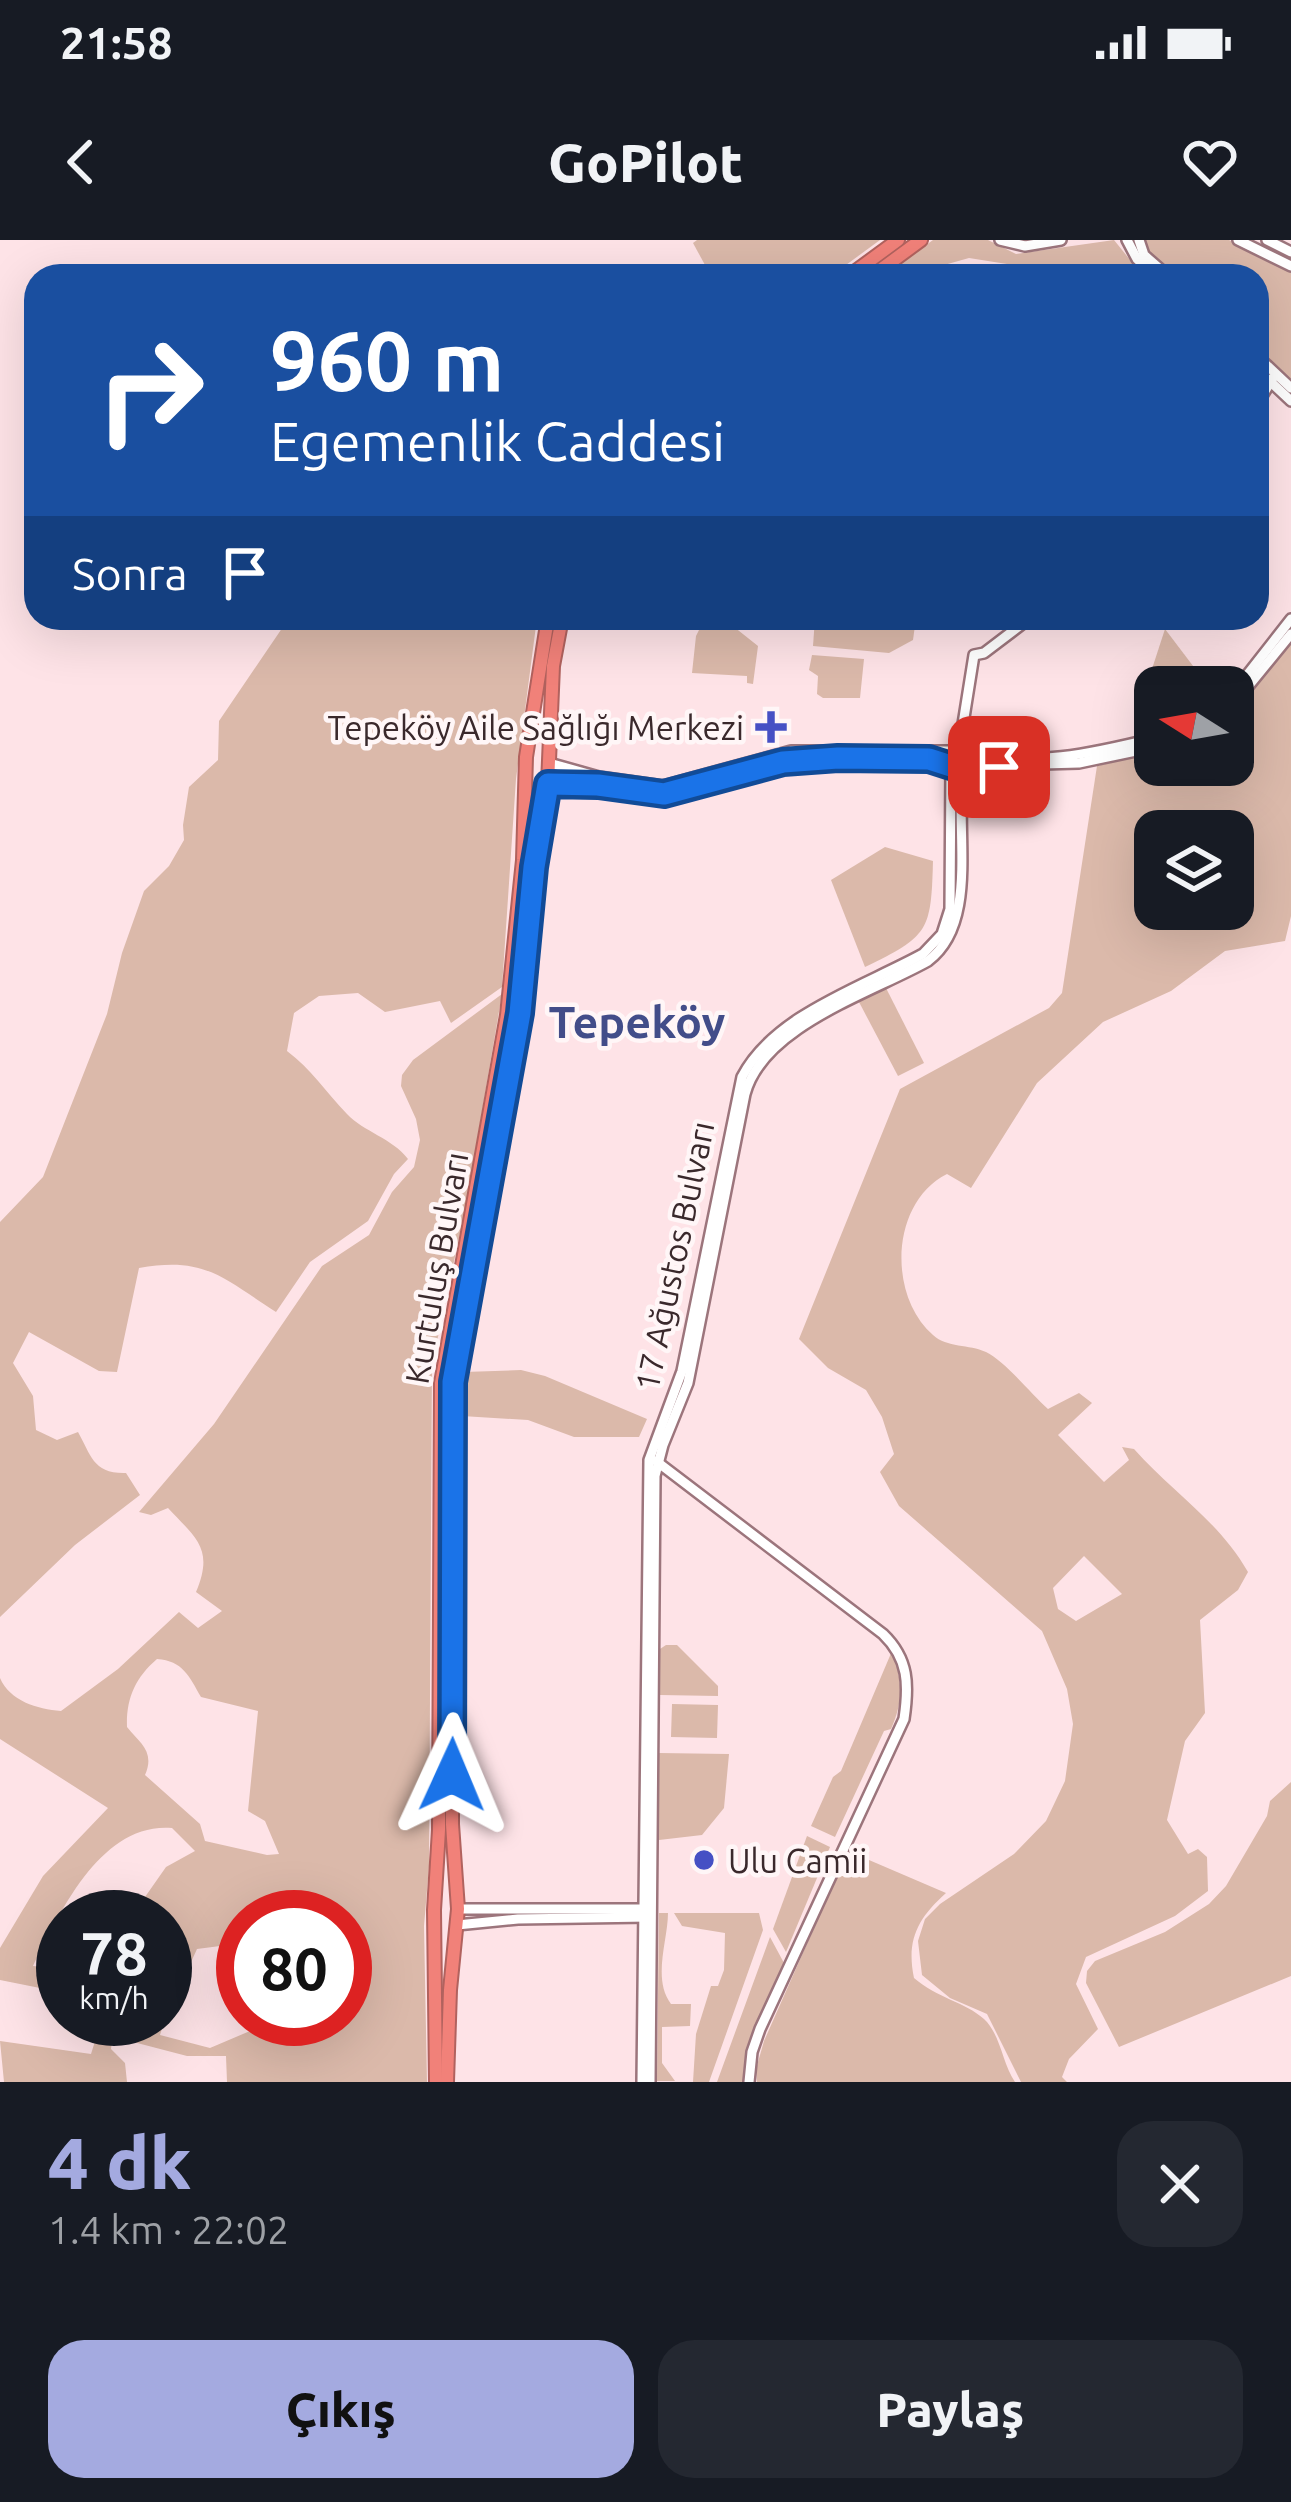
<!DOCTYPE html>
<html lang="tr">
<head>
<meta charset="utf-8">
<style>
  body { margin:0; font-family:Ubuntu,sans-serif; background:#242831; color:#f1f3f6; height:100vh; display:flex; flex-direction:column; font-size:45px; white-space:nowrap }
  * { box-sizing:border-box; margin:0 }
  p { font-size:39px; color:#9ea1a6 }
  .icon { flex:none; width:66px; height:66px; fill:none; stroke:currentColor; stroke-width:2; stroke-linecap:round; stroke-linejoin:round }
  .map { position:relative; height:1842px; overflow:hidden }
  .drawer { display:flex; flex-direction:column; background:#171b24; flex:1 }
  .drawer>* { flex:none }
  .top-card { position:absolute; left:24px; top:24px; width:1245px; height:366px; border-radius:36px; box-shadow:0 12px 48px #0002; background:#1a4fa0; color:#fff; overflow:hidden }
  .needle { width:78px; rotate:281deg }
  .controls { position:absolute; left:1134px; top:426px; display:grid; gap:24px }
  .controls a { display:grid; place-items:center; width:120px; height:120px; border-radius:24px; background:#171b24; box-shadow:0 12px 48px #0002; font-size:60px }
  .speed { position:absolute; left:36px; top:1650px; display:flex; gap:24px; font-size:60px; font-weight:700; text-align:center }
  .speed>* { display:grid; place-content:center; width:156px; height:156px; border-radius:50%; background:#171b24; box-shadow:0 12px 48px #0002; line-height:1 }
  .speed small { font-size:30px; font-weight:400 }
  .speed .limit { border:18px solid #d22; background:#fff; color:#111 }
  .pin { position:absolute; display:grid; place-items:center; width:102px; height:102px; color:#fff; margin:-51px; border-radius:24px; box-shadow:0 6px 18px #0006 }
  .me { position:absolute; width:132px; margin:-66px; rotate:1deg; stroke-linejoin:round; filter:drop-shadow(0 0 9px #0008) }
  .turn { display:flex; align-items:center; gap:42px; height:252px; padding:0 48px; font-size:54px }
  .turn .icon { width:156px; height:156px; stroke-width:2.5 }
  .turn b { display:block; font-size:84px; line-height:102px }
  .then { display:flex; align-items:center; height:114px; padding:0 48px; background:#0003; gap:24px; font-size:45px }
  .round { display:grid; place-items:center; flex:none; width:126px; height:126px; border-radius:36px; background:#242831 }
  .overview { display:flex; align-items:center; justify-content:space-between; height:204px; padding:0 48px }
  h1 { font-size:72px; font-weight:800; line-height:90px; color:#a4aae0 }
  .action { display:flex; gap:24px; margin-top:auto; padding:24px 48px }
  .action a { flex:1; height:138px; border-radius:36px; background:#a4aae0; color:#111; font-size:48px; font-weight:800; line-height:138px; text-align:center }
  .action a+a { background:#242831; color:#f1f3f6 }
  .status { display:flex; justify-content:space-between; align-items:center; height:84px; padding:0 60px; background:#171b24; direction:ltr }
  .status svg { height:33px; fill:currentColor }
  header { display:flex; justify-content:space-between; align-items:center; height:156px; padding:0 48px; background:#171b24; font-size:54px; font-weight:800 }
  .map>svg:first-child { display:block }
  .green { fill:#dbb9aa; fill-rule:evenodd }
  .lines { fill:none; stroke-linecap:round; stroke-linejoin:round }
  .secondary-casing { stroke:#9c757c; stroke-width:14 }
  .highway-casing { stroke:#b1625e; stroke-width:16 }
  .secondary { stroke:#fff; stroke-width:9 }
  .highway { stroke:#f18179; stroke-width:12 }
  .route-casing { stroke:#114b97; stroke-width:30 }
  .route { stroke:#1a73e8; stroke-width:21 }
  .poi-dot { fill:#4650c4; stroke:#fff6f7; stroke-width:4.5 }
  .labels { text-anchor:middle; dominant-baseline:central; stroke-width:9; stroke-linejoin:round; paint-order:stroke }
  .poi-label { font-size:33px; fill:#3a292c; stroke:#fff6f7; text-anchor:end }
  .street-label { font-size:33px; fill:#3a292c; stroke:#fff6f7 }
  .district-label { font-size:45px; font-weight:bold; fill:#424d89; stroke:#fff6f7 }
</style>
</head>
<body>
<div class="status"><b>21:58</b><svg viewBox="0 0 49 12"><path d="M0 12V9h3v3zM5 12V6h3v6zM10 12V3h3v9zM15 12V0h3v12zM26 1h20v11H26zM47 4h2v5h-2z"/></svg></div>
<header><svg class="icon" aria-label="back" viewBox="0 0 24 24"><path d="M15 5l-7 7 7 7"/></svg>GoPilot<svg class="icon" aria-label="heart" viewBox="0 0 24 24"><path d="M12 20l-8-8c-3-5 5-10 8-4 3-6 11-1 8 4z"/></svg></header>
<div class="map">
<svg width="1291" height="1842" viewBox="0 0 1291 1842">
  <rect width="100%" height="100%" fill="#fee3e7"/>
  <g class="green">
    <polygon points="697,0 880,0 831,36 711,36 693,3"/>
    <polygon points="933,0 988,0 1016,14 1114,0 1143,36 1082,36 969,18 905,36 884,36"/>
    <polygon points="1145,0 1229,0 1291,30 1291,142 1257,111 1257,36 1176,36 1149,13"/>
    <path d="M 289,378 L 537,378 L 516,539 L 502,747 L 451,783 L 440,761 L 385,772 L 358,753 L 319,756 L 294,773 L 287,811 C 311,829 326,852 347,874 C 364,892 392,898 408,919 L 394,934 L 368,981 L 310,1022 L 276,1072 C 223,1038 205,1016 139,1028 L 117,1132 L 99,1131 L 29,1092 L 13,1123 L 33,1156 L 36,1190 L 57,1200 L 78,1192 C 91,1215 93,1234 126,1233 L 140,1255 L 75,1305 L 0,1377 L 0,982 L 43,937 L 107,774 L 122,713 L 144,651 L 169,626 L 184,600 L 183,585 L 189,547 L 218,520 L 219,481 Z"/>
    <polygon points="815,378 916,378 913,400 889,413 813,406"/>
    <polygon points="724,379 758,406 753,444 747,443 747,436 692,433 696,396 703,382"/>
    <polygon points="1165,389 1209,447 1159,447 1151,432"/>
    <path d="M 1291,402 L 1291,676 L 1285,701 L 1225,711 L 1171,751 L 1103,782 L 1037,843 L 971,948 L 947,934 C 891,962 887,1055 933,1095 C 947,1108 969,1104 986,1112 C 1005,1121 1031,1154 1048,1169 L 1079,1153 L 1092,1163 L 1058,1195 L 1104,1242 L 1129,1220 L 1122,1207 L 1134,1209 C 1174,1254 1218,1280 1248,1332 L 1238,1350 L 1200,1380 L 1205,1473 L 1185,1501 L 1167,1580 L 1188,1614 L 1198,1609 L 1207,1617 L 1208,1651 L 1175,1676 L 1086,1717 L 1076,1744 L 1098,1789 L 1069,1819 L 1062,1837 L 1067,1842 L 1021,1842 L 987,1774 L 950,1758 L 922,1735 L 918,1701 L 925,1679 L 940,1664 L 1014,1614 L 1046,1581 L 1065,1541 L 1073,1484 L 1067,1449 L 1042,1391 L 899,1266 L 880,1232 L 894,1214 L 882,1177 L 866,1150 L 828,1128 L 799,1099 L 900,849 L 1049,768 L 1062,753 L 1097,526 L 1155,512 L 1155,525 L 1233,525 L 1233,472 ZM 1233,591 L 1233,669 L 1155,669 L 1155,591 ZM 1084,1316 L 1122,1354 L 1076,1381 L 1058,1369 L 1053,1348 Z"/>
    <polygon points="812,415 864,419 860,458 823,458 817,454 818,436 809,430"/>
    <path d="M 885,607 L 933,621 C 931,691 929,696 865,727 L 831,640 Z"/>
    <polygon points="886,748 924,823 898,836 859,762"/>
    <path d="M 502,754 L 466,965 L 432,1125 L 429,1626 L 424,1686 L 427,1842 L 227,1842 L 226,1816 L 187,1816 L 118,1798 L 112,1801 L 111,1809 L 125,1823 L 127,1842 L 4,1842 L 0,1801 L 91,1814 L 102,1779 L 165,1779 L 160,1795 L 210,1808 L 250,1791 L 265,1779 L 345,1779 L 345,1677 L 243,1677 L 243,1703 L 197,1709 L 165,1779 L 165,1677 L 131,1677 L 166,1627 L 195,1611 L 172,1588 C 101,1582 60,1672 33,1726 L 63,1729 L 63,1746 L 40,1748 L 0,1740 L 0,1708 L 43,1636 L 108,1568 L 0,1499 L 0,1438 C 10,1461 37,1469 61,1471 L 118,1429 L 179,1372 L 198,1388 L 222,1371 L 196,1352 C 214,1309 197,1299 168,1268 L 151,1275 L 139,1272 L 214,1184 L 322,1026 L 369,995 L 392,952 L 414,927 L 420,900 L 416,879 L 401,846 L 402,835 L 413,820 ZM 157,1419 C 183,1421 189,1436 201,1457 L 258,1471 L 248,1571 L 265,1581 L 279,1614 L 267,1615 L 205,1601 L 200,1584 L 145,1535 C 155,1512 141,1504 127,1487 C 126,1459 135,1438 157,1419 Z"/>
    <polygon points="521,1130 545,1136 647,1179 639,1197 574,1197 528,1180 462,1176 464,1132"/>
    <polygon points="666,1405 677,1405 718,1446 718,1456 660,1455 660,1409"/>
    <path d="M 892,1411 C 902,1440 904,1460 891,1489 L 884,1491 L 835,1597 L 811,1586 L 833,1537 L 841,1531 Z"/>
    <polygon points="672,1464 718,1465 717,1498 671,1497"/>
    <polygon points="659,1513 729,1514 724,1568 702,1595 659,1600"/>
    <polygon points="1291,1542 1291,1736 1119,1807 1086,1743 1087,1731 1095,1721 1165,1692 1209,1664 1226,1646 1267,1576 1270,1561"/>
    <polygon points="807,1596 830,1607 786,1712 773,1689"/>
    <path d="M 848,1611 L 946,1653 C 918,1678 906,1700 914,1738 C 937,1758 965,1762 984,1779 C 1001,1795 1002,1823 1015,1842 L 757,1842 L 756,1829 L 764,1801 Z"/>
    <path d="M 659,1673 L 668,1673 C 668,1700 652,1739 671,1764 L 691,1764 L 690,1786 L 662,1787 L 662,1823 L 675,1841 L 657,1841 Z"/>
    <polygon points="674,1673 759,1673 763,1690 709,1842 693,1842 696,1794 711,1746 718,1746 724,1730 725,1693 682,1686"/>
    <polygon points="770,1697 784,1723 751,1798 744,1842 717,1842"/>
  </g>
  <g class="lines">
    <defs>
      <g id="secondary">
        <polyline points="1000,0 1025,6 1061,0"/>
        <polyline points="1127,0 1137,19 1155,36"/>
        <polyline points="1139,0 1144,15 1168,36"/>
        <polyline points="1238,0 1291,26"/>
        <polyline points="1267,0 1291,12"/>
        <polyline points="1257,116 1291,148"/>
        <polyline points="1257,129 1291,161"/>
        <polyline points="1257,164 1273,138"/>
        <polyline points="1233,453 1291,379"/>
        <polyline points="1233,465 1291,394"/>
        <polyline points="959,509 974,415 984,413 1030,378"/>
        <path d="M 967,513 C 1028,528 1095,513 1155,498"/>
        <polyline points="549,523 599,537 663,546 791,511 952,511"/>
        <polyline points="966,526 1079,523 1155,507"/>
        <polyline points="548,544 598,545 660,555 802,519 891,518 950,523"/>
        <path d="M 656,1221 L 883,1394 C 909,1419 909,1445 904,1479 L 760,1789 L 752,1812 L 749,1842"/>
        <polyline points="458,1669 647,1669"/>
        <polyline points="457,1685 518,1679 649,1677"/>
        <path d="M 642,1842 L 649,1220 L 682,1131 L 742,837 C 774,775 863,747 923,714 L 942,694 L 950,669 L 951,525"/>
        <path d="M 650,1842 L 655,1236 L 663,1205 L 688,1143 L 745,854 C 763,786 871,753 928,721 C 981,681 953,586 964,527"/>
      </g>
      <g id="highway">
        <polyline points="849,36 898,0"/>
        <polyline points="872,36 921,0"/>
        <polyline points="436,1842 434,1670 439,1590 441,1143 507,775 523,620 526,517 548,378"/>
        <polyline points="447,1842 450,1750 458,1669 452,1584 453,1142 521,773 534,627 548,544 553,426 562,378"/>
      </g>
    </defs>
    <use href="#secondary" class="secondary-casing"/>
    <use href="#highway" class="highway-casing"/>
    <use href="#secondary" class="secondary"/>
    <use href="#highway" class="highway"/>
  </g>
  <g class="lines">
    <defs>
      <polyline id="route" points="452,1535 453,1142 520,773 534,627 548,544 598,545 664,554 783,522 838,518 929,519 957,528 974,524 999,527"/>
    </defs>
    <use href="#route" class="route-casing"/>
    <use href="#route" class="route"/>
  </g>
  <g class="poi-dot">
    <path d="M765 469h12v12h12v12h-12v12h-12v-12h-12v-12h12z"/>
    <circle cx="704" cy="1620" r="12"/>
  </g>
  <g class="labels">
    <g class="poi-label">
      <text x="744" y="487">Tepeköy Aile Sağlığı Merkezi</text>
      <text x="728" y="1620" text-anchor="start">Ulu Camii</text>
    </g>
    <g class="street-label">
      <text transform="translate(674 1016) rotate(-78)">17 Ağustos Bulvarı</text>
      <text transform="translate(436 1028) rotate(-80)">Kurtuluş Bulvarı</text>
    </g>
    <g class="district-label">
      <text x="637" y="781">Tepeköy</text>
    </g>
  </g>
</svg>
<div class="controls">
<a><svg class="needle" viewBox="-14 -14 28 28"><path d="M0-13l5 13h-10z" fill="#e53935"/><path d="M0 13l5-13h-10z" fill="#9ea1a6"/></svg></a>
<a><svg class="icon" aria-label="layers" viewBox="0 0 24 24"><path d="M12 4l9 5-9 5-9-5zM3 14l9 5 9-5"/></svg></a>
</div>
<div class="speed"><div>78<small>km/h</small></div><div class="limit">80</div></div>
<div class="pin" style="left:999px;top:527px;background:#d93025"><svg class="icon" aria-label="arrive" viewBox="0 0 24 24"><path d="M6 21V4h12l-3 4 3 4H6"/></svg></div>
<svg class="me" style="left:452px;top:1535px" viewBox="-20 -20 40 40"><path d="M0-17L14 15 0 8-14 15z" fill="#1a73e8" stroke="#fff" stroke-width="4"/></svg>
<div class="top-card">
<div class="turn"><svg class="icon" aria-label="right" viewBox="0 0 24 24"><path d="M7 20v-9h11M14 6l5 5-5 5"/></svg><div><b>960 m</b>Egemenlik Caddesi</div></div>
<div class="then">Sonra<svg class="icon" aria-label="arrive" viewBox="0 0 24 24"><path d="M6 21V4h12l-3 4 3 4H6"/></svg></div>
</div>
</div>
<section class="drawer">
<div class="overview"><div><h1>4 dk</h1><p>1.4 km · 22:02</p></div><a class="round"><svg class="icon" aria-label="close" viewBox="0 0 24 24"><path d="M6 6l12 12M18 6L6 18"/></svg></a></div>
<div class="action"><a>Çıkış</a><a>Paylaş</a></div>
</section>
</body>
</html>
